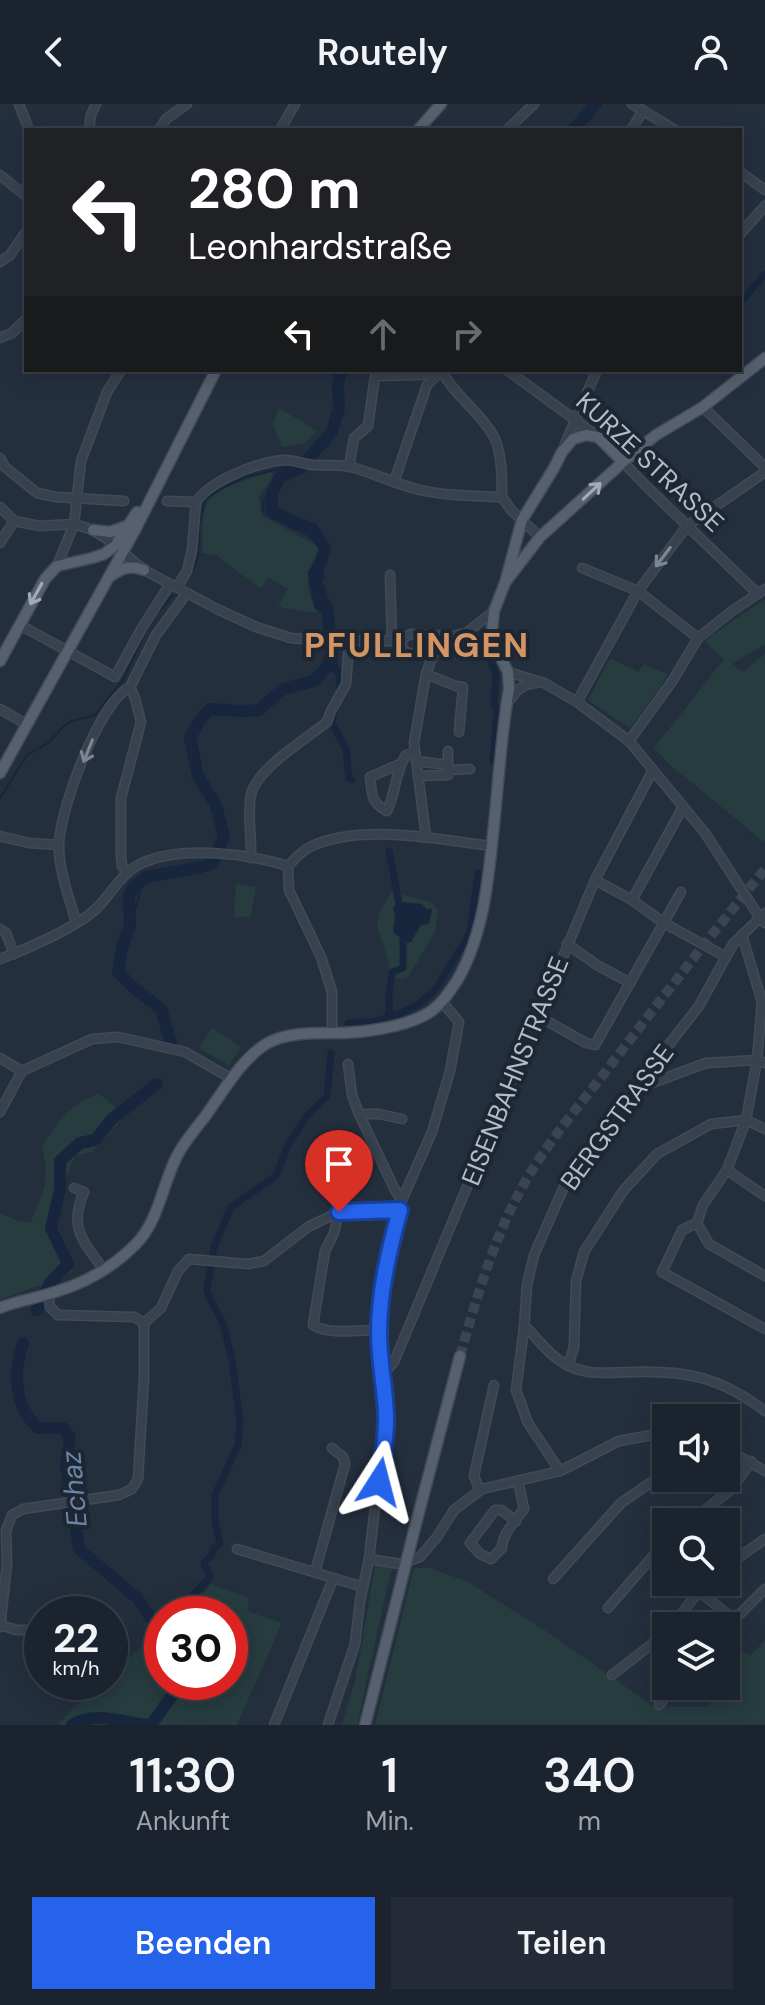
<!DOCTYPE html>
<html lang="de">
<head>
<meta charset="utf-8">
<style>
  body { margin:0; font-family:"DM Sans",sans-serif; background:#242b36; color:#f1f3f6; height:100vh; display:flex; flex-direction:column; font-size:30px; white-space:nowrap }
  * { box-sizing:border-box; margin:0 }
  p { font-size:26px; color:#a0a4aa }
  .icon { flex:none; width:44px; height:44px; fill:none; stroke:currentColor; stroke-width:2; stroke-linecap:round; stroke-linejoin:round }
  .map { position:relative; height:1621px; overflow:hidden }
  .panel { display:flex; flex-direction:column; background:#1b232e; flex:1 }
  .panel>* { flex:none }
  .banner { position:absolute; left:24px; top:24px; width:718px; height:244px; border-radius:0px; box-shadow:0 4px 20px #0003,0 0 0 2px #39404a; background:#202124; color:#fff; overflow:hidden }
  .fabs { position:absolute; left:652px; top:1300px; display:grid; gap:16px }
  .fabs a { display:grid; place-items:center; width:88px; height:88px; border-radius:0px; background:#1b232e; box-shadow:0 4px 20px #0003,0 0 0 2px #39404a; font-size:40px }
  .speed { position:absolute; left:24px; top:1492px; display:flex; gap:16px; font-size:40px; font-weight:700; text-align:center }
  .speed>* { display:grid; place-content:center; width:104px; height:104px; border-radius:50%; background:#1b232e; box-shadow:0 4px 20px #0003,0 0 0 2px #39404a; line-height:1 }
  .speed small { font-size:20px; font-weight:400 }
  .speed .limit { border:12px solid #d22; background:#fff; color:#111 }
  .pin { position:absolute; display:grid; place-items:center; width:68px; height:68px; color:#fff; margin:-82px -34px; border-radius:50% 50% 50% 0; rotate:-45deg; box-shadow:0 0 8px #0007 }
  .pin .icon { rotate:45deg }
  .me { position:absolute; width:88px; margin:-44px; rotate:9deg; stroke-linejoin:round; filter:drop-shadow(0 0 6px #0008) }
  .turn { display:flex; align-items:center; gap:28px; height:168px; padding:0 32px; font-size:36px }
  .turn .icon { width:104px; height:104px; stroke-width:2.5 }
  .turn b { display:block; font-size:56px; line-height:68px }
  .lanes { display:flex; align-items:center; height:76px; padding:0 32px; background:#0003; justify-content:center; gap:40px; direction:ltr }
  .lanes .off { opacity:.35 }
  .eta { display:flex; justify-content:space-evenly; align-items:center; height:136px; text-align:center }
  .eta b { font-size:48px; font-weight:600; line-height:56px }
  .action { display:flex; gap:16px; margin-top:auto; padding:16px 32px }
  .action a { flex:1; height:92px; border-radius:0px; background:#2563eb; color:#fff; font-size:32px; font-weight:600; line-height:92px; text-align:center }
  .action a+a { background:#242b36; color:#f1f3f6 }
  header { display:flex; justify-content:space-between; align-items:center; height:104px; padding:0 32px; background:#1b232e; font-size:36px; font-weight:600 }
  .map>svg:first-child { display:block }
  .green { fill:#263c3f }
  .water { fill:#17263c }
  .lines { fill:none; stroke-linecap:round; stroke-linejoin:round }
  .stream { stroke:#17263c; stroke-width:2 }
  .canal { stroke:#17263c; stroke-width:7 }
  .river { stroke:#17263c; stroke-width:12 }
  .major-tunnel { stroke:#3a4453; stroke-width:10; stroke-dasharray:10 5; stroke-linecap:butt }
  .minor-casing { stroke:#414a57; stroke-width:11 }
  .major-casing { stroke:#414a57; stroke-width:13 }
  .minor { stroke:#38414e; stroke-width:8 }
  .major { stroke:#56606e; stroke-width:10 }
  .major-bridge-casing { stroke:#414a57; stroke-width:13; stroke-linecap:butt }
  .major-bridge { stroke:#56606e; stroke-width:10 }
  .oneway { stroke:#a1aab7 }
  .oneway2 { stroke:#7c8592 }
  .route-casing { stroke:#184099; stroke-width:20 }
  .route { stroke:#2563eb; stroke-width:14 }
  .labels { text-anchor:middle; dominant-baseline:central; stroke-width:8; stroke-linejoin:round; paint-order:stroke }
  .street-label { font-size:26px; fill:#b4bcc9; stroke:#1d2633 }
  .water-label { font-size:28px; font-style:italic; fill:#6d86a8; stroke:#1d2633 }
  .district-label { font-size:34px; font-weight:bold; letter-spacing:2px; fill:#d59563; stroke:#1d2633 }
</style>
</head>
<body>
<header><svg class="icon" aria-label="back" viewBox="0 0 24 24"><path d="M15 5l-7 7 7 7"/></svg>Routely<svg class="icon" aria-label="person" viewBox="0 0 24 24"><circle cx="12" cy="8" r="4"/><path d="M4 21q1-7 8-7t8 7"/></svg></header>
<div class="map">
<svg width="765" height="1621" viewBox="0 0 765 1621">
  <rect width="100%" height="100%" fill="#242f3e"/>
  <g class="green">
    <polygon points="279,304 317,327 305,339 282,343 273,320"/>
    <path d="M 271,368 L 273,372 L 259,393 L 262,412 L 320,443 C 305,471 304,480 317,509 L 278,503 L 288,485 L 268,473 L 261,485 L 216,451 L 202,449 C 203,435 201,418 205,404 C 211,383 252,374 271,368 Z"/>
    <polygon points="765,495 765,540 732,560 742,568 765,550 765,736 764,738 669,660 654,644 724,555 705,538 709,533"/>
    <polygon points="610,554 638,568 644,560 667,570 662,580 630,624 588,596"/>
    <polygon points="236,780 256,783 251,812 234,814"/>
    <polygon points="391,788 429,797 438,805 435,828 408,873 402,875 391,873 388,856 377,821 380,808"/>
    <polygon points="212,924 241,943 229,962 199,944"/>
    <path d="M 99,990 L 126,1011 L 92,1048 L 75,1052 L 66,1073 L 64,1088 L 58,1100 L 57,1113 L 59,1126 L 69,1148 L 72,1167 L 58,1178 L 37,1182 L 0,1196 L 0,1109 L 20,1118 L 31,1118 C 43,1088 51,1075 42,1043 C 55,1020 73,997 99,990 Z"/>
    <polygon points="375,1462 393,1463 387,1484 357,1621 342,1621 356,1573"/>
    <polygon points="414,1464 430,1464 468,1478 546,1527 654,1603 707,1603 717,1590 709,1582 726,1582 726,1535 750,1552 765,1536 765,1621 375,1621"/>
    <polygon points="211,1480 249,1494 247,1507 282,1519 237,1621 58,1621 69,1608 103,1578 110,1578 110,1572 157,1527 158,1533 162,1530 162,1578 230,1578 230,1510 188,1510"/>
  </g>
  <polygon class="water" points="403,798 422,800 427,806 430,804 432,806 429,820 421,821 411,838 407,839 393,828 395,812 393,804 396,801 402,801"/>
  <g class="lines">
    <g class="stream">
      <polyline points="272,390 264,395 263,406 272,414 305,429 325,445"/>
      <polyline points="189,474 198,453 199,420 205,396 215,388 245,373 286,363 299,365"/>
      <polyline points="0,694 27,651 48,639 66,620 72,617 95,611 123,576 145,529 156,511 173,491"/>
      <polyline points="131,809 136,804 142,777"/>
    </g>
    <g class="canal">
      <polyline points="740,199 765,170"/>
      <polyline points="319,463 321,473"/>
      <polyline points="321,482 327,503"/>
      <polyline points="485,540 496,572 494,601 497,606 493,657"/>
      <polyline points="332,549 336,567 339,568 340,585"/>
      <polyline points="334,607 332,619 346,645 349,675 352,676"/>
      <polyline points="389,747 401,810"/>
      <polyline points="400,909 417,901 435,886 470,829 478,769"/>
      <path d="M 387,914 C 392,905 388,898 389,888 C 390,881 392,876 392,868 L 403,864 L 403,830"/>
      <polyline points="348,919 376,917 397,910"/>
      <polyline points="179,1510 185,1500 210,1473 204,1459 213,1449 213,1444 220,1440 215,1418 215,1391 238,1341 240,1318 232,1256 223,1219 209,1193 207,1185 214,1143 231,1103 276,1072 288,1041 307,1012 327,992 331,949"/>
    </g>
    <g class="river">
      <polyline points="573,26 596,0"/>
      <polyline points="171,940 161,905 134,884 118,868 122,844 130,821 129,793 132,785 146,773 201,763 213,759 224,732 216,701 198,672 190,634 200,616 210,605 241,607 259,606 283,585 314,577 327,563 332,549 327,503 320,501 314,469 319,463 325,445 313,425 293,418 272,406 272,390 280,373 299,365 332,328 339,304 338,280 341,266"/>
      <polyline points="37,1206 50,1179 68,1160 51,1124 60,1085 60,1057 80,1039 95,1036 112,1015 157,980"/>
      <path d="M 23,1239 C 13,1269 14,1302 38,1324 L 63,1324 L 70,1333 L 66,1362 L 79,1445 L 138,1495 L 162,1531"/>
      <path d="M 72,1621 C 94,1607 123,1618 146,1621"/>
      <polyline points="151,1621 173,1590 174,1578"/>
    </g>
    <path class="major-tunnel" d="M 460,1252 C 475,1199 492,1140 518,1091 C 541,1046 575,1007 606,967 C 658,899 711,831 765,765"/>
    <defs>
      <g id="minor">
        <polyline points="19,0 29,26"/>
        <polyline points="632,0 675,26"/>
        <polyline points="89,26 91,11 96,0"/>
        <polyline points="159,26 166,15 187,0"/>
        <polyline points="280,26 295,0"/>
        <polyline points="507,26 534,0"/>
        <polyline points="631,26 643,7"/>
        <polyline points="740,68 765,86"/>
        <polyline points="0,71 26,92"/>
        <polyline points="740,130 765,102"/>
        <polyline points="0,158 10,151 26,128"/>
        <polyline points="0,234 12,229 26,215"/>
        <path d="M 441,266 C 454,291 479,307 493,331 C 502,346 502,375 502,393"/>
        <polyline points="507,266 597,332"/>
        <polyline points="703,303 765,363"/>
        <polyline points="565,340 597,266"/>
        <polyline points="0,354 5,363 37,389 56,393 124,397"/>
        <polyline points="623,358 646,382 758,490"/>
        <polyline points="349,363 354,334 368,322 375,272 421,271 441,266"/>
        <polyline points="394,378 427,281 442,266"/>
        <polyline points="502,393 512,407 540,433"/>
        <polyline points="167,397 196,398"/>
        <polyline points="0,403 14,417 40,422 74,420 93,426 107,435 144,466 217,505 256,523 291,534 349,539 355,537 401,537 405,533 411,530 453,532 466,529 494,507"/>
        <polyline points="0,439 14,417"/>
        <polyline points="57,462 74,420 81,357 107,288 121,266"/>
        <polyline points="582,464 638,487 698,534"/>
        <polyline points="390,471 392,536"/>
        <path d="M 177,483 L 187,467 L 192,446 L 196,398 C 211,376 258,358 284,356 C 295,356 303,360 314,361 C 326,362 339,360 351,363 C 373,369 394,379 416,385 C 444,392 473,392 502,393"/>
        <polyline points="20,521 115,573 142,524 170,480"/>
        <polyline points="401,537 402,543 407,549 432,550"/>
        <polyline points="508,568 544,579 577,598 629,637 705,729 760,814 765,819"/>
        <polyline points="426,570 456,582 463,583 459,628"/>
        <path d="M 509,597 C 516,587 522,580 536,579"/>
        <polyline points="577,598 638,487 687,422 765,368"/>
        <polyline points="0,605 26,620"/>
        <polyline points="629,637 673,576 698,534 732,507 765,485"/>
        <polyline points="448,647 448,666"/>
        <polyline points="416,657 448,661"/>
        <path d="M 400,660 L 370,673 C 372,690 371,699 387,707 C 396,689 395,668 406,651 L 415,649"/>
        <polyline points="418,672 448,671 448,666 470,665"/>
        <polyline points="0,732 29,739 59,741"/>
        <polyline points="426,733 414,639 426,570 440,532"/>
        <path d="M 251,754 C 252,733 247,711 251,691 C 256,665 306,635 327,618 L 331,607 L 346,580 L 349,539"/>
        <polyline points="127,769 122,762 121,752 121,694 141,618 135,594 130,583"/>
        <polyline points="595,776 632,796 664,819 726,853"/>
        <polyline points="632,796 683,703"/>
        <path d="M 76,818 C 69,793 58,765 59,739 C 61,703 98,600 130,583 L 156,531 L 186,490"/>
        <polyline points="0,825 6,829 14,850"/>
        <polyline points="742,831 762,898 757,956 746,1016 727,1066 703,1101 697,1119 682,1126 662,1168 765,1225"/>
        <polyline points="567,840 597,861 630,879"/>
        <path d="M 0,855 C 27,845 78,823 98,803 C 114,786 124,765 147,757 C 187,742 249,750 288,762"/>
        <polyline points="538,912 586,939 595,941 681,788"/>
        <path d="M 332,929 L 332,888 L 321,853 L 289,786 L 288,762 C 295,755 302,746 312,742 C 364,719 438,736 493,742"/>
        <polyline points="0,954 22,967 92,935 118,933 185,948 232,975"/>
        <polyline points="348,960 352,991 359,1010 395,1086 402,1096"/>
        <polyline points="642,975 652,979 706,959 757,956 765,959"/>
        <polyline points="0,1008 22,967"/>
        <polyline points="359,1010 379,1010 402,1015"/>
        <polyline points="727,1066 765,1092"/>
        <path d="M 74,1084 L 84,1088 C 68,1124 84,1138 104,1166"/>
        <path d="M 339,1108 L 334,1129 L 325,1147 L 313,1221 C 327,1231 361,1226 379,1226"/>
        <polyline points="697,1119 709,1140 765,1172"/>
        <polyline points="144,1219 161,1204 178,1167 189,1155 248,1160 264,1157 308,1123 339,1108 400,1106"/>
        <path d="M 524,1224 L 528,1225 C 540,1238 552,1254 569,1262 C 590,1272 609,1268 631,1268 C 686,1266 720,1273 765,1307"/>
        <polyline points="568,1262 574,1243 576,1177 584,1148 623,1087 657,1050 711,1020 746,1016 765,1025"/>
        <polyline points="381,1268 388,1265 394,1258 595,776 653,666"/>
        <polyline points="726,1345 765,1367"/>
        <polyline points="560,1367 528,1319 516,1286 524,1224 527,1181 534,1151 567,1076 618,1006 699,902 733,840 765,809"/>
        <polyline points="480,1387 474,1372 494,1281"/>
        <path d="M 516,1417 L 501,1406 L 495,1406 L 470,1439 L 480,1450 L 491,1455 L 502,1444 C 502,1430 515,1417 524,1405 L 518,1377"/>
        <polyline points="690,1418 733,1384 751,1357"/>
        <polyline points="237,1445 363,1483"/>
        <polyline points="369,1455 400,1460 420,1453 437,1433 454,1406 482,1385 560,1367 619,1337 652,1331 666,1331"/>
        <polyline points="726,1462 765,1435"/>
        <polyline points="315,1468 345,1360 343,1353 332,1344"/>
        <polyline points="553,1475 621,1399 666,1368"/>
        <polyline points="699,1487 734,1516"/>
        <polyline points="608,1504 666,1437"/>
        <polyline points="1,1521 16,1526 42,1526"/>
        <polyline points="672,1522 699,1487 709,1478"/>
        <polyline points="0,1523 7,1460 6,1427 12,1411 23,1405 119,1391 132,1385 138,1375 144,1274 144,1219 134,1213 58,1211 50,1203 48,1190"/>
        <polyline points="726,1524 765,1485"/>
        <polyline points="110,1552 111,1553"/>
        <polyline points="612,1571 666,1529"/>
        <polyline points="659,1601 674,1582"/>
        <polyline points="274,1621 333,1475"/>
        <polyline points="328,1621 355,1540 360,1497 369,1455 375,1403 385,1336 386,1311 381,1268 379,1226 386,1167 402,1096 432,1028 450,967 459,918 442,898"/>
      </g>
      <g id="major">
        <polyline points="418,26 441,0"/>
        <polyline points="93,426 110,428 127,422"/>
        <path d="M 109,473 C 121,465 130,460 144,466"/>
        <polyline points="507,476 540,433 623,358 656,331 703,303 765,254"/>
        <polyline points="0,557 45,475 57,462 92,454 104,450 115,442 137,408"/>
        <polyline points="0,669 135,426 216,266"/>
        <path d="M 0,1204 C 19,1196 39,1194 58,1187 C 87,1178 114,1162 135,1141 C 159,1117 162,1082 176,1054 C 183,1039 194,1027 204,1014 C 221,991 241,955 266,940 C 287,928 314,929 337,929 C 362,929 403,923 425,911 C 440,903 449,889 458,875 C 486,826 489,766 495,711 C 499,669 502,626 509,585 L 508,568 L 495,541 L 492,526 L 494,507 L 505,479 L 522,416 L 554,364 L 562,348 L 573,335 L 586,331 L 598,333 L 623,358"/>
        <polyline points="414,1427 460,1252"/>
        <polyline points="365,1621 398,1491"/>
      </g>
    </defs>
    <use href="#minor" class="minor-casing"/>
    <use href="#major" class="major-casing"/>
    <use href="#minor" class="minor"/>
    <use href="#major" class="major"/>
    <defs>
      <polyline id="major-bridge" points="398,1491 414,1427"/>
    </defs>
    <use href="#major-bridge" class="major-bridge-casing"/>
    <use href="#major-bridge" class="major-bridge"/>
  </g>
  <defs><path id="oneway-shaft" d="M-6 0H5M1.5-3L5.5 0L1.5 3" fill="none" stroke-width="1.6" stroke-linecap="round" stroke-linejoin="round" transform="scale(2)"/></defs>
  <g class="oneway">
    <use href="#oneway-shaft" transform="translate(592 387) rotate(-43)"/>
    <use href="#oneway-shaft" transform="translate(36 490) rotate(119)"/>
  </g>
  <g class="oneway2">
    <use href="#oneway-shaft" transform="translate(663 453) rotate(127)"/>
    <use href="#oneway-shaft" transform="translate(88 647) rotate(112)"/>
  </g>
  <g class="lines">
    <defs>
      <path id="route" d="M 339,1108 L 400,1106 C 389,1146 379,1188 379,1229 C 379,1257 385,1283 386,1310 C 387,1333 382,1356 379,1378"/>
    </defs>
    <use href="#route" class="route-casing"/>
    <use href="#route" class="route"/>
  </g>
  <g class="labels">
    <g class="street-label">
      <text transform="translate(650 358) rotate(43)">KURZE STRASSE</text>
      <text transform="translate(515 967) rotate(-68)">EISENBAHNSTRASSE</text>
      <text transform="translate(617 1013) rotate(-54)">BERGSTRASSE</text>
    </g>
    <g class="water-label">
      <text transform="translate(74 1385) rotate(-95)">Echaz</text>
    </g>
    <g class="district-label">
      <text x="417" y="541">PFULLINGEN</text>
    </g>
  </g>
</svg>
<div class="fabs">
<a><svg class="icon" aria-label="sound" viewBox="0 0 24 24"><path d="M4 9h4l5-4v14l-5-4H4zM17 9q2 3 0 6"/></svg></a>
<a><svg class="icon" aria-label="search" viewBox="0 0 24 24"><circle cx="10" cy="10" r="6"/><path d="M15 15l6 6"/></svg></a>
<a><svg class="icon" aria-label="layers" viewBox="0 0 24 24"><path d="M12 4l9 5-9 5-9-5zM3 14l9 5 9-5"/></svg></a>
</div>
<div class="speed"><div>22<small>km/h</small></div><div class="limit">30</div></div>
<div class="pin" style="left:339px;top:1108px;background:#d93025"><svg class="icon" aria-label="arrive" viewBox="0 0 24 24"><path d="M6 21V4h12l-3 4 3 4H6"/></svg></div>
<svg class="me" style="left:379px;top:1378px" viewBox="-20 -20 40 40"><path d="M0-17L14 15 0 8-14 15z" fill="#2563eb" stroke="#fff" stroke-width="4"/></svg>
<div class="banner">
<div class="turn"><svg class="icon" aria-label="left" viewBox="0 0 24 24"><path d="M17 20v-9H6M10 6l-5 5 5 5"/></svg><div><b>280 m</b>Leonhardstraße</div></div>
<div class="lanes"><svg class="icon" aria-label="left" viewBox="0 0 24 24"><path d="M17 20v-9H6M10 6l-5 5 5 5"/></svg><svg class="icon off" aria-label="ahead" viewBox="0 0 24 24"><path d="M12 20V5M6 11l6-6 6 6"/></svg><svg class="icon off" aria-label="right" viewBox="0 0 24 24"><path d="M7 20v-9h11M14 6l5 5-5 5"/></svg></div>
</div>
</div>
<section class="panel">
<div class="eta">
<div><b>11:30</b><p>Ankunft</p></div>
<div><b>1</b><p>Min.</p></div>
<div><b>340</b><p>m</p></div>
</div>
<div class="action"><a>Beenden</a><a>Teilen</a></div>
</section>
</body>
</html>
